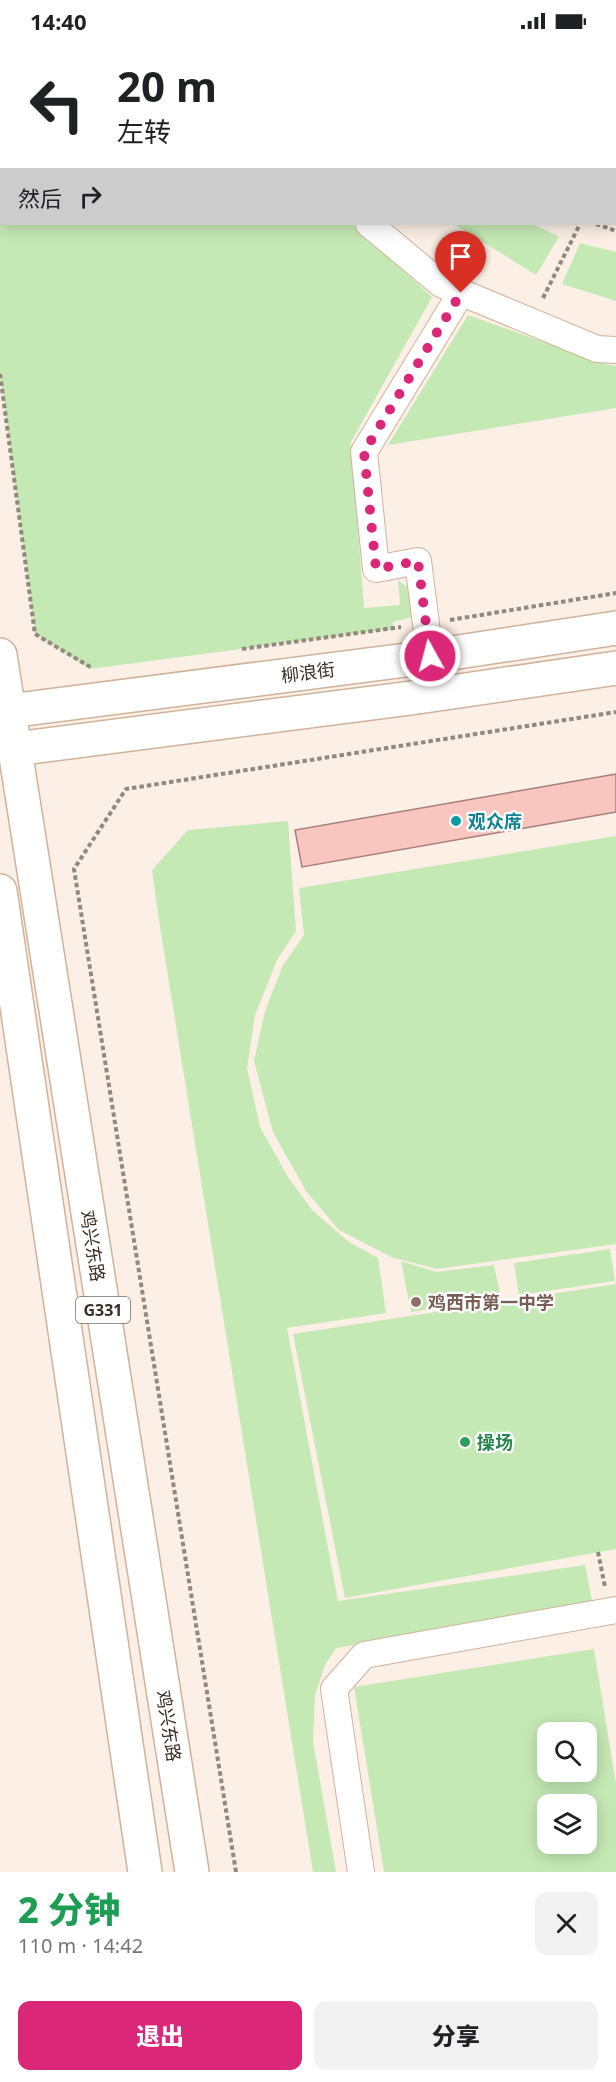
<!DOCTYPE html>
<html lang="zh">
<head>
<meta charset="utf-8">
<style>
  body { margin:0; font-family:"Noto Sans","Noto Sans SC",sans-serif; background:#f2f2f2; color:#202124; height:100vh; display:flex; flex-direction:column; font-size:22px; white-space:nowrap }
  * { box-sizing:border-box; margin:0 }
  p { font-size:20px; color:#757577 }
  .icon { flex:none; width:33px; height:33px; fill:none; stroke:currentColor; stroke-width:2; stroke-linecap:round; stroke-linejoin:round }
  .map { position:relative; height:1830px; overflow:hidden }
  .panel { display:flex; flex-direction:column; background:#fff; flex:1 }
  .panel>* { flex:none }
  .guide { position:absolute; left:0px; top:0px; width:616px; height:183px; box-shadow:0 3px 15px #0003; background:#fff; color:#202124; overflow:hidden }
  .fabs { position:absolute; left:537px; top:1680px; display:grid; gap:12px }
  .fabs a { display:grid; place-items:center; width:60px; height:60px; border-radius:12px; background:#fff; box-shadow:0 3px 15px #0003; font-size:30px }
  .pin { position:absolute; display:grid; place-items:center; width:51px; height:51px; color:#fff; margin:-62px -26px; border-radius:50% 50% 50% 0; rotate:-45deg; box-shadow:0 0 6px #0007 }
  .pin .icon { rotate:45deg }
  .me { position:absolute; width:66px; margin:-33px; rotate:353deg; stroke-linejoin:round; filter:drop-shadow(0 0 4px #0008) }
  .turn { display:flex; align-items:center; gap:21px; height:126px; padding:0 18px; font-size:27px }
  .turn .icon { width:78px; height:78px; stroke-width:2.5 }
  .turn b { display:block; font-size:42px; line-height:51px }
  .then { display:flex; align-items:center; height:57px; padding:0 18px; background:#0003; gap:12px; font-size:22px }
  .round { display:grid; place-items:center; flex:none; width:63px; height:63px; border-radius:12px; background:#f2f2f2 }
  .head { display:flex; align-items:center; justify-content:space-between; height:102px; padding:0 18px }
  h1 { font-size:36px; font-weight:800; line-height:45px; color:#1e9e55 }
  .cta { display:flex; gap:12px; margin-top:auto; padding:12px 18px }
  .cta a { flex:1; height:69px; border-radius:12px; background:#db2777; color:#fff; font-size:24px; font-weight:800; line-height:69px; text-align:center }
  .cta a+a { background:#f2f2f2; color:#202124 }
  .status { display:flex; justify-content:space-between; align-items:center; height:42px; padding:0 30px; background:#fff; direction:ltr }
  .status svg { height:16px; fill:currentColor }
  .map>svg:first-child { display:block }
  .green { fill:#c5e9b5; fill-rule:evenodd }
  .building { fill:#f8c5bf; stroke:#a67f7a; stroke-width:1.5 }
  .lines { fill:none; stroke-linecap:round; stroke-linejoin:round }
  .minor-casing { stroke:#d0b29a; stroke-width:28 }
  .major-casing { stroke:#d0b29a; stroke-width:36 }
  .highway-casing { stroke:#d0b29a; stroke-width:36 }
  .path { stroke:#94877d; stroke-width:4; stroke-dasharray:4.5 3; stroke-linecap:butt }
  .minor { stroke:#fff; stroke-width:26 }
  .major { stroke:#fff; stroke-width:33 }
  .highway { stroke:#fff; stroke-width:33 }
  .route { stroke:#db2777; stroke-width:10; stroke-dasharray:0 18 }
  .culture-dot { fill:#0f9aa8; stroke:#fff; stroke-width:2 }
  .education-dot { fill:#8d6e63; stroke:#fff; stroke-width:2 }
  .leisure-dot { fill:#2e9e5b; stroke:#fff; stroke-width:2 }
  .labels { text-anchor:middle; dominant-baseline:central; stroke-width:4.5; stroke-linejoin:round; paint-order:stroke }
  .shield { fill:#fff; stroke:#756d66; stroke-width:1.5 }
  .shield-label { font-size:16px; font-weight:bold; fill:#3a2e24 }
  .street-label { font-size:18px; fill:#3a2e24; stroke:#fff }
  .culture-label { font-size:18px; font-weight:bold; fill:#0d838f; stroke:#fff; text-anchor:start }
  .education-label { font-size:18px; font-weight:bold; fill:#785e54; stroke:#fff; text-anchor:start }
  .leisure-label { font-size:18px; font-weight:bold; fill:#27864d; stroke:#fff; text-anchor:start }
</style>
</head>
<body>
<div class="status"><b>14:40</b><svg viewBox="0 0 49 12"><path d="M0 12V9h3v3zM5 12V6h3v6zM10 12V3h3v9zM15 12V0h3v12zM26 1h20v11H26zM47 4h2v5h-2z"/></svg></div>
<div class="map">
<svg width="616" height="1830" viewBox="0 0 616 1830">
  <rect width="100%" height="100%" fill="#fcefe5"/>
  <g class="green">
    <polygon points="0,0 196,0 2,2 2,182 352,182 432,255 351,400 364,566 400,563 398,538 412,549 416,574 393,580 393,587 90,627 35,592 0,332"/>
    <polygon points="454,182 533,182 559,195 536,233"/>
    <polygon points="580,201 616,210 616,259 562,242"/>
    <polygon points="468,273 605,322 616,324 616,366 388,403"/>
    <polygon points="288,779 296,889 277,918 255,973 247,1026 260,1085 288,1135 312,1168 349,1200 378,1216 386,1271 287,1286 338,1559 585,1523 593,1563 336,1606 325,1623 315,1653 313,1699 336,1830 313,1830 160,885 152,828 188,788"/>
    <polygon points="616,794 616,1202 437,1227 391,1215 339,1188 306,1149 273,1090 254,1019 265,969 283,923 304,893 299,846"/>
    <polygon points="610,1207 615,1239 519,1253 514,1221"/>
    <polygon points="401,1219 436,1230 494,1223 501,1257 411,1270"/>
    <polygon points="616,1242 616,1507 345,1556 293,1292"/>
    <path d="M 594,1607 L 616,1742 L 616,1830 L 384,1830 L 354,1645 ZM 548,1690 L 586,1690 L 586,1730 L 548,1730 ZM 548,1762 L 586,1762 L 586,1802 L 548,1802 Z"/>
  </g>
  <g class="building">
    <polygon points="411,0 616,0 616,161 615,2"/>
    <polygon points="616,732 616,770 302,825 295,788"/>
  </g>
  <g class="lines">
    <defs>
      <g id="minor">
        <polyline points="230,0 231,2"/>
        <polyline points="369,182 441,242 597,307 616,308"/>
        <polyline points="430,614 418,519 376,527 364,410 461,251"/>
        <polyline points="361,1830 334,1647 364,1613 616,1568"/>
      </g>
      <g id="major">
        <polyline points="0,674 9,669 406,618 616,586"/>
        <polyline points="0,699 15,707 411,656 616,626"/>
      </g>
      <g id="highway">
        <polyline points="0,613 192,1830"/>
        <polyline points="0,849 145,1830"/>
      </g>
    </defs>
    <use href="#minor" class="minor-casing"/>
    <use href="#major" class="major-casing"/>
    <use href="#highway" class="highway-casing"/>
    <g class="path">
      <polyline points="361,0 362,2"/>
      <polyline points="596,182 616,189"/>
      <polyline points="543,256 580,182"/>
      <polyline points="0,332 35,592 92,626"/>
      <polyline points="450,578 616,551"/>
      <polyline points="242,607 401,585"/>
      <polyline points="598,1510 605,1545"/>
      <polyline points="236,1830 74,827 126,747 616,670"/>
    </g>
    <use href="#minor" class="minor"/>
    <use href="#major" class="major"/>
    <use href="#highway" class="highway"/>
  </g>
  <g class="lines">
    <polyline class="route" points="430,614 418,519 376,527 364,410 461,251"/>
  </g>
  <circle class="culture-dot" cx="456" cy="779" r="6"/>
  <circle class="education-dot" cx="416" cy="1260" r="6"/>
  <circle class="leisure-dot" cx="465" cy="1400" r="6"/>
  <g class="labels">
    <rect class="shield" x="76" y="1255" width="54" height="26" rx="4.5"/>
    <g class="shield-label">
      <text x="103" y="1268">G331</text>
    </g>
    <g class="street-label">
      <text transform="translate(308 630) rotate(-7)">柳浪街</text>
      <text transform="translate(93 1204) rotate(81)">鸡兴东路</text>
      <text transform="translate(169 1684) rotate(81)">鸡兴东路</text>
    </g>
    <g class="culture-label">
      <text x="468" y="779">观众席</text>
    </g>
    <g class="education-label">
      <text x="428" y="1260">鸡西市第一中学</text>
    </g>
    <g class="leisure-label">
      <text x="477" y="1400">操场</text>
    </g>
  </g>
</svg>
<div class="fabs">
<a><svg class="icon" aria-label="search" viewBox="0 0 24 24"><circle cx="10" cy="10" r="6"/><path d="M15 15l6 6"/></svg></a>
<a><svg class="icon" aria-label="layers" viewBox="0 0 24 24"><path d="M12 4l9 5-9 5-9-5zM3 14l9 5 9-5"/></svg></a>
</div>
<div class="pin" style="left:461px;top:251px;background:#d93025"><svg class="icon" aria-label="arrive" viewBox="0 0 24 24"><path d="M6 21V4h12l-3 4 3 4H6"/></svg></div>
<svg class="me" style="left:430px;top:614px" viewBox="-20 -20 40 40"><circle r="17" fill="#db2777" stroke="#fff" stroke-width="3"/><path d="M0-11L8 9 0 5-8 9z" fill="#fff"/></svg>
<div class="guide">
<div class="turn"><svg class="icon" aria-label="left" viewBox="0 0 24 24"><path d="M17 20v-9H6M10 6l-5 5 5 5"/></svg><div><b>20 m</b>左转</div></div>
<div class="then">然后<svg class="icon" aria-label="right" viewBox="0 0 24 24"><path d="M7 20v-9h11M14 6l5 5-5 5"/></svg></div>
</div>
</div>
<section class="panel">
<div class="head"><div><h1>2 分钟</h1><p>110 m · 14:42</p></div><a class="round"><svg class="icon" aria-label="close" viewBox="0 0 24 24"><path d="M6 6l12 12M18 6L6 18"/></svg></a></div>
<div class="cta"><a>退出</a><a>分享</a></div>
</section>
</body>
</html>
